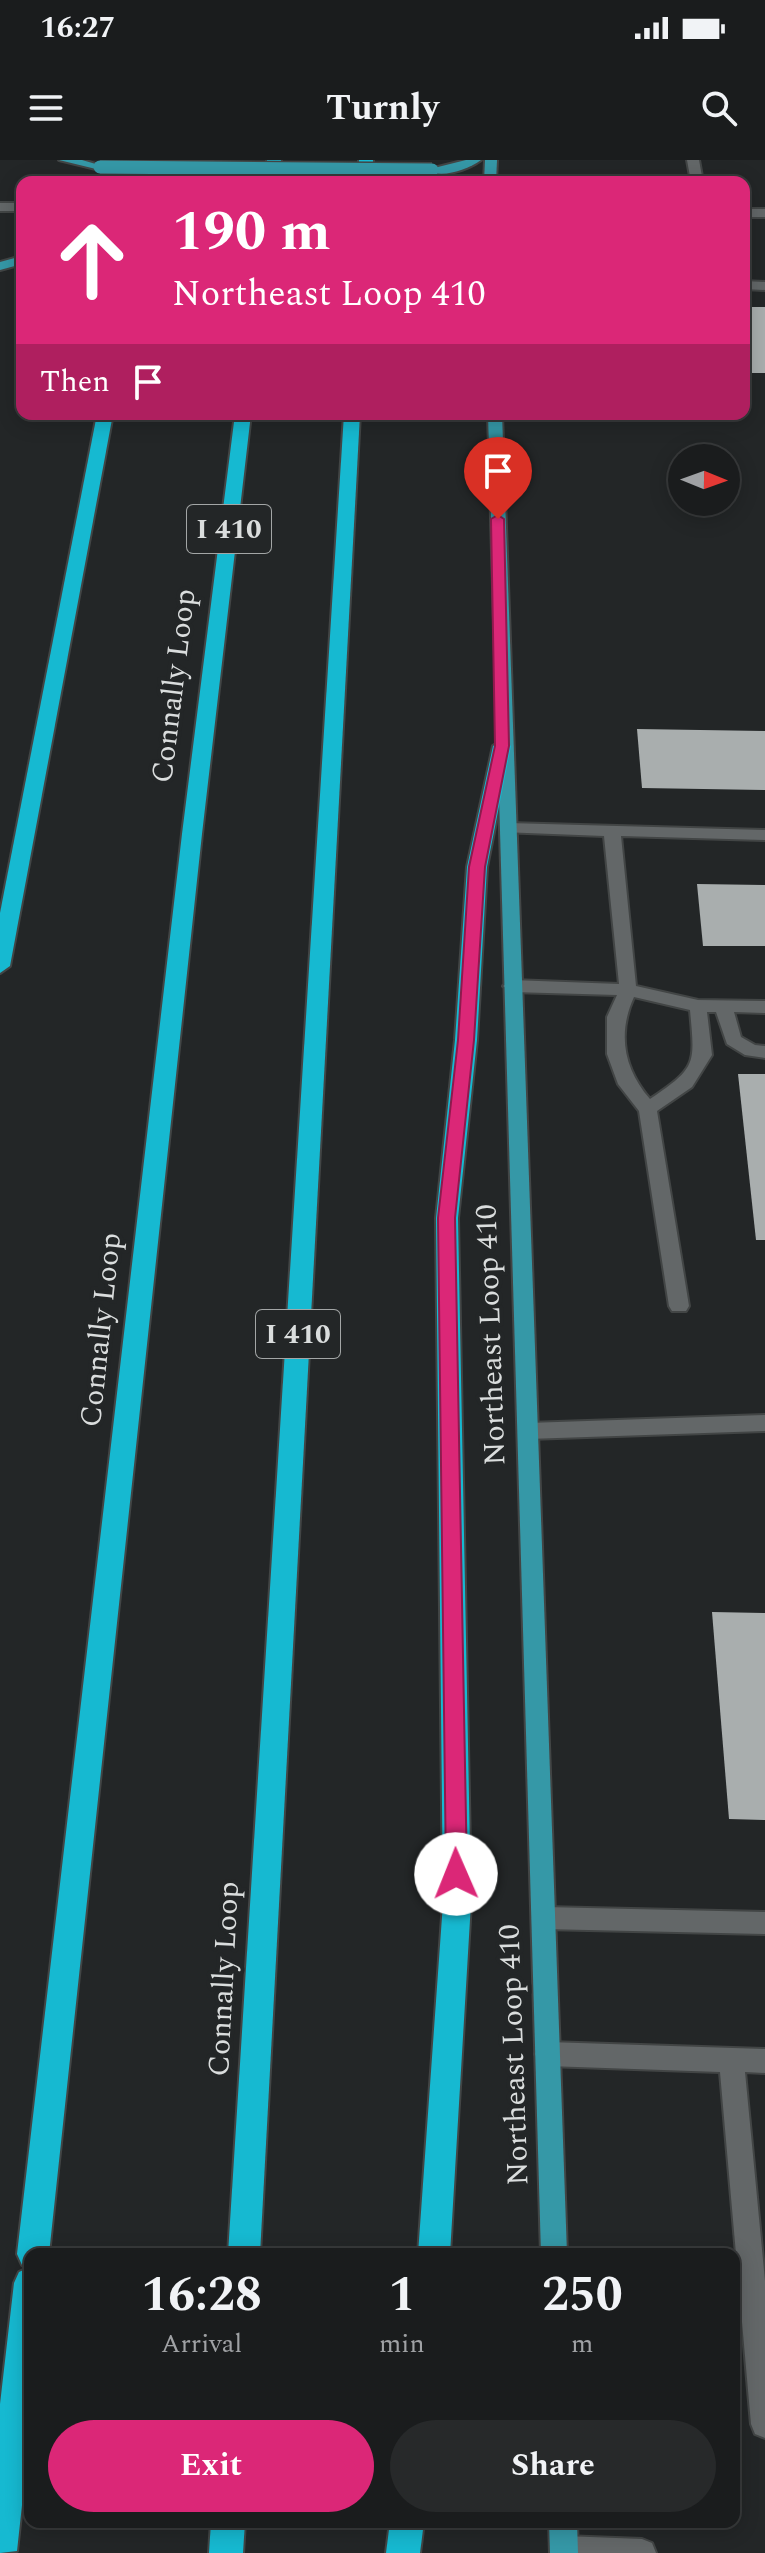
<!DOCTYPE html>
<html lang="en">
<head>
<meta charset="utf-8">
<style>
  body { margin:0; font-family:Spectral,serif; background:#27292a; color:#f1f3f6; height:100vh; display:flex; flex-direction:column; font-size:30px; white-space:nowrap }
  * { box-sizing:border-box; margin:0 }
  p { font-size:26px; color:#9fa1a4 }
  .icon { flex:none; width:44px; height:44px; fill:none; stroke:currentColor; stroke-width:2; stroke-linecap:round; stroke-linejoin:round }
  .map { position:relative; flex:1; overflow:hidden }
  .side { position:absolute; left:24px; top:2088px; width:716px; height:280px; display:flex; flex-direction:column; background:#1a1c1d; border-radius:16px; box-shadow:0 4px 20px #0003,0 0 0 2px #383a3b }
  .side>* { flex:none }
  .banner { position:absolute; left:16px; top:16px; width:734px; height:244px; border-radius:16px; box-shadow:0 4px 20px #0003,0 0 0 2px #383a3b; background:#db2777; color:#fff; overflow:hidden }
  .needle { width:52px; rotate:91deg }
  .buttons { position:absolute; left:668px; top:284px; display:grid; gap:16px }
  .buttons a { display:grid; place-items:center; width:72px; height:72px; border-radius:50%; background:#1a1c1d; box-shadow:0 4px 20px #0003,0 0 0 2px #383a3b; font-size:40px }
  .pin { position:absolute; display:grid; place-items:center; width:68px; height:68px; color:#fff; margin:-82px -34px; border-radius:50% 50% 50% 0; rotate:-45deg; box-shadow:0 0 8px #0007 }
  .pin .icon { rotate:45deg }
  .me { position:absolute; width:88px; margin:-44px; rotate:359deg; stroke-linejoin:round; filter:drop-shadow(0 0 6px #0008) }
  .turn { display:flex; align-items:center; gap:28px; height:168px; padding:0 24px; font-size:36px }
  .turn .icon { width:104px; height:104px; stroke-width:2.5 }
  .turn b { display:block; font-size:56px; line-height:68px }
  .then { display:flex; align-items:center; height:76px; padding:0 24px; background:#0003; gap:16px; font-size:30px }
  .eta { display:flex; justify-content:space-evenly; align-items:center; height:136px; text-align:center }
  .eta b { font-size:48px; font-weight:700; line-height:56px }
  .cta { display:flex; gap:16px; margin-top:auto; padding:16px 24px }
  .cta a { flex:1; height:92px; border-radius:48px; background:#db2777; color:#fff; font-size:32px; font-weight:700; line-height:92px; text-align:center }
  .cta a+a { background:#27292a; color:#f1f3f6 }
  .status { display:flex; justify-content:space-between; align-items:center; height:56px; padding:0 40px; background:#1a1c1d; direction:ltr }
  .status svg { height:22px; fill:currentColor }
  header { display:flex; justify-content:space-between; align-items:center; height:104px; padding:0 24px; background:#1a1c1d; font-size:36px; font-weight:700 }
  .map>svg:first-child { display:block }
  .building { fill:#a9aeae }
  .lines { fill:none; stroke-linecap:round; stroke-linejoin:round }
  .minor-casing { stroke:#424545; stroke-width:4 }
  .major-casing { stroke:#424545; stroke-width:4 }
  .highway-casing { stroke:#424545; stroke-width:4 }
  .minor { fill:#636768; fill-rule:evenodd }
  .major { fill:#3598a7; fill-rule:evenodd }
  .highway { fill:#16b9d1; fill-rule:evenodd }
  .major-bridge-casing { stroke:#424545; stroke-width:16; stroke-linecap:butt }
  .major-bridge { stroke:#3598a7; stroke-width:13 }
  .route { fill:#db2777; stroke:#8e194d; stroke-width:2 }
  .labels { text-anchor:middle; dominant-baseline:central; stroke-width:8; stroke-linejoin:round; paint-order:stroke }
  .shield { fill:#232627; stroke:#a3a6a6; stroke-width:2 }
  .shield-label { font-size:28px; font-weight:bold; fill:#dadddd }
  .street-label { font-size:30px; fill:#dadddd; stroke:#232627 }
</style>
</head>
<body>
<div class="status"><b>16:27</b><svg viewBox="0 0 49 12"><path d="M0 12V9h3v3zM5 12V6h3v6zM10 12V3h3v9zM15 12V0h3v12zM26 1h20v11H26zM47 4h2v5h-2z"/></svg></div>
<header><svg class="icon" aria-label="menu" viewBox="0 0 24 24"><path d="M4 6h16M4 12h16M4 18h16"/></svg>Turnly<svg class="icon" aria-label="search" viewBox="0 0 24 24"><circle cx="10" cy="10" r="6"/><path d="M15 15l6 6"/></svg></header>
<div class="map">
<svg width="765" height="2393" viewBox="0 0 765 2393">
  <rect width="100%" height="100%" fill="#232627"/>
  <g class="building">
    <rect x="744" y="147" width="21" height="66"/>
    <polygon points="637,569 765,571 765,630 642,628"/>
    <polygon points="697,724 765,725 765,786 703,786"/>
    <polygon points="738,914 765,914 765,1080 756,1080"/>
    <polygon points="712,1452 765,1453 765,1660 729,1659"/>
  </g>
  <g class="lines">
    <defs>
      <g id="minor">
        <polygon points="687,0 699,0 703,22 691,22"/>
        <rect x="0" y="43" width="22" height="8"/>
        <rect x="744" y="49" width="21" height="8"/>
        <polygon points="744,121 765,122 765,130 744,129"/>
        <path d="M 507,663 L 765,670 L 765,680 L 621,676 L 636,826 L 698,840 L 765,841 L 765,853 L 734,852 L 741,877 L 755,885 L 765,886 L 765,898 L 745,895 L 727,884 L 716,852 L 707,852 L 712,895 L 692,927 L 657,951 L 689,1146 L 686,1151 L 672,1151 L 669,1146 L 639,951 L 618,924 L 607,894 L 607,857 L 617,835 L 512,832 L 503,826 L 512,820 L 619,824 L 604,676 L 501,672 L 501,664 ZM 634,837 L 690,850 C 695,905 697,907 650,939 C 624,909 617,874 634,837 Z"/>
        <polygon points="765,1255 765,1271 528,1279 521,1277 518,1271 521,1265 528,1263"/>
        <polygon points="544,1747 765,1752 765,1774 544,1769 536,1766 532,1758 536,1750"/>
        <polygon points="548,1882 765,1889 765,1913 745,1912 765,2121 765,2278 755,2274 751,2264 720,1912 548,1906 539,1902 535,1894 539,1886"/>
        <polygon points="564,2376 642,2379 652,2383 656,2393 551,2393 554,2380"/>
      </g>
      <g id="major">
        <polygon points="59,0 82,0 106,7 100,10"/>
        <path d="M 466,0 L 481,0 C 467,10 441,19 426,10 Z"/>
        <polygon points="485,0 497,0 496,22 484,22"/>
        <polygon points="22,96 22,104 0,110 0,102"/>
        <polygon points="488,254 502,254 567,2094 541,2094"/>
        <polygon points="549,2362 577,2362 578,2393 550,2393"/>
      </g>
      <g id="highway">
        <polygon points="146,0 160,0 156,22 142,22"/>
        <polygon points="267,0 281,0 278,22 264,22"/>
        <polygon points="359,0 373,0 372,22 358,22"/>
        <polygon points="97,254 113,254 10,806 0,813 0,753"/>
        <polygon points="235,254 251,254 202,674 49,2094 30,2094 30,2272 17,2391 0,2393 0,2244 14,2123 19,2112 28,2108 22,2105 17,2094 182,674"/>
        <polygon points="344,254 360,254 260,2094 228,2094"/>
        <polygon points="502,580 511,586 487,707 477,880 458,1058 471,1743 450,2094 418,2094 443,1743 436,1058 455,880 467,707 493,586"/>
        <polygon points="211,2362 245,2362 243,2393 209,2393"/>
        <polygon points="390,2362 424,2362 420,2393 386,2393"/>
      </g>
    </defs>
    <use href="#minor" class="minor-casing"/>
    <use href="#major" class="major-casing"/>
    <use href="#highway" class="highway-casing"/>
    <use href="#minor" class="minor"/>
    <use href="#major" class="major"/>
    <use href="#highway" class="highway"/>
    <defs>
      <polyline id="major-bridge" points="100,7 432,10"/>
    </defs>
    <use href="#major-bridge" class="major-bridge-casing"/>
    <use href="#major-bridge" class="major-bridge"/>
  </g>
  <polygon class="route" points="498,355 504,359 509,586 485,707 474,880 455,1058 467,1714 464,1721 456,1724 449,1721 446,1714 438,1058 458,880 469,707 495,586 491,359"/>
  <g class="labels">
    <g class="shield">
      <rect x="187" y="345" width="84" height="48" rx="6"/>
      <rect x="256" y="1150" width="84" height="48" rx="6"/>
    </g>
    <g class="shield-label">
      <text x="229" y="369">I 410</text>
      <text x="298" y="1174">I 410</text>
    </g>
    <g class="street-label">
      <text transform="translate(174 526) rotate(-83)">Connally Loop</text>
      <text transform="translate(101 1170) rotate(-84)">Connally Loop</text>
      <text transform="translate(491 1175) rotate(-92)">Northeast Loop 410</text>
      <text transform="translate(224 1819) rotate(-87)">Connally Loop</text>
      <text transform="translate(514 1895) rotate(-92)">Northeast Loop 410</text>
    </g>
  </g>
</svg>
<div class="buttons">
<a><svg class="needle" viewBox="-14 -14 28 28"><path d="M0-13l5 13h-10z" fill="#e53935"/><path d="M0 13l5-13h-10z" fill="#9fa1a4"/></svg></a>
</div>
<div class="pin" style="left:498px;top:359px;background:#d93025"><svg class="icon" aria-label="arrive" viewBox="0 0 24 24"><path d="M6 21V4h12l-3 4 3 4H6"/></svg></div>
<svg class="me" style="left:456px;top:1714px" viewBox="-20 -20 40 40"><circle r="19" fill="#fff"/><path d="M0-13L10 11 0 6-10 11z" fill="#db2777"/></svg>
<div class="banner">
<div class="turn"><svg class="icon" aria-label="ahead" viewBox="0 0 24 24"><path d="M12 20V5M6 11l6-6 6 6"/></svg><div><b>190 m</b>Northeast Loop 410</div></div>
<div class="then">Then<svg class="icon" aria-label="arrive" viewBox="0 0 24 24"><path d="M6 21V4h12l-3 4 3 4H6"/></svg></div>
</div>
<section class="side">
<div class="eta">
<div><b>16:28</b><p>Arrival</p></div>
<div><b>1</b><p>min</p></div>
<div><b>250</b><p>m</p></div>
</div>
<div class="cta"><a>Exit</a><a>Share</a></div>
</section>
</div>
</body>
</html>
